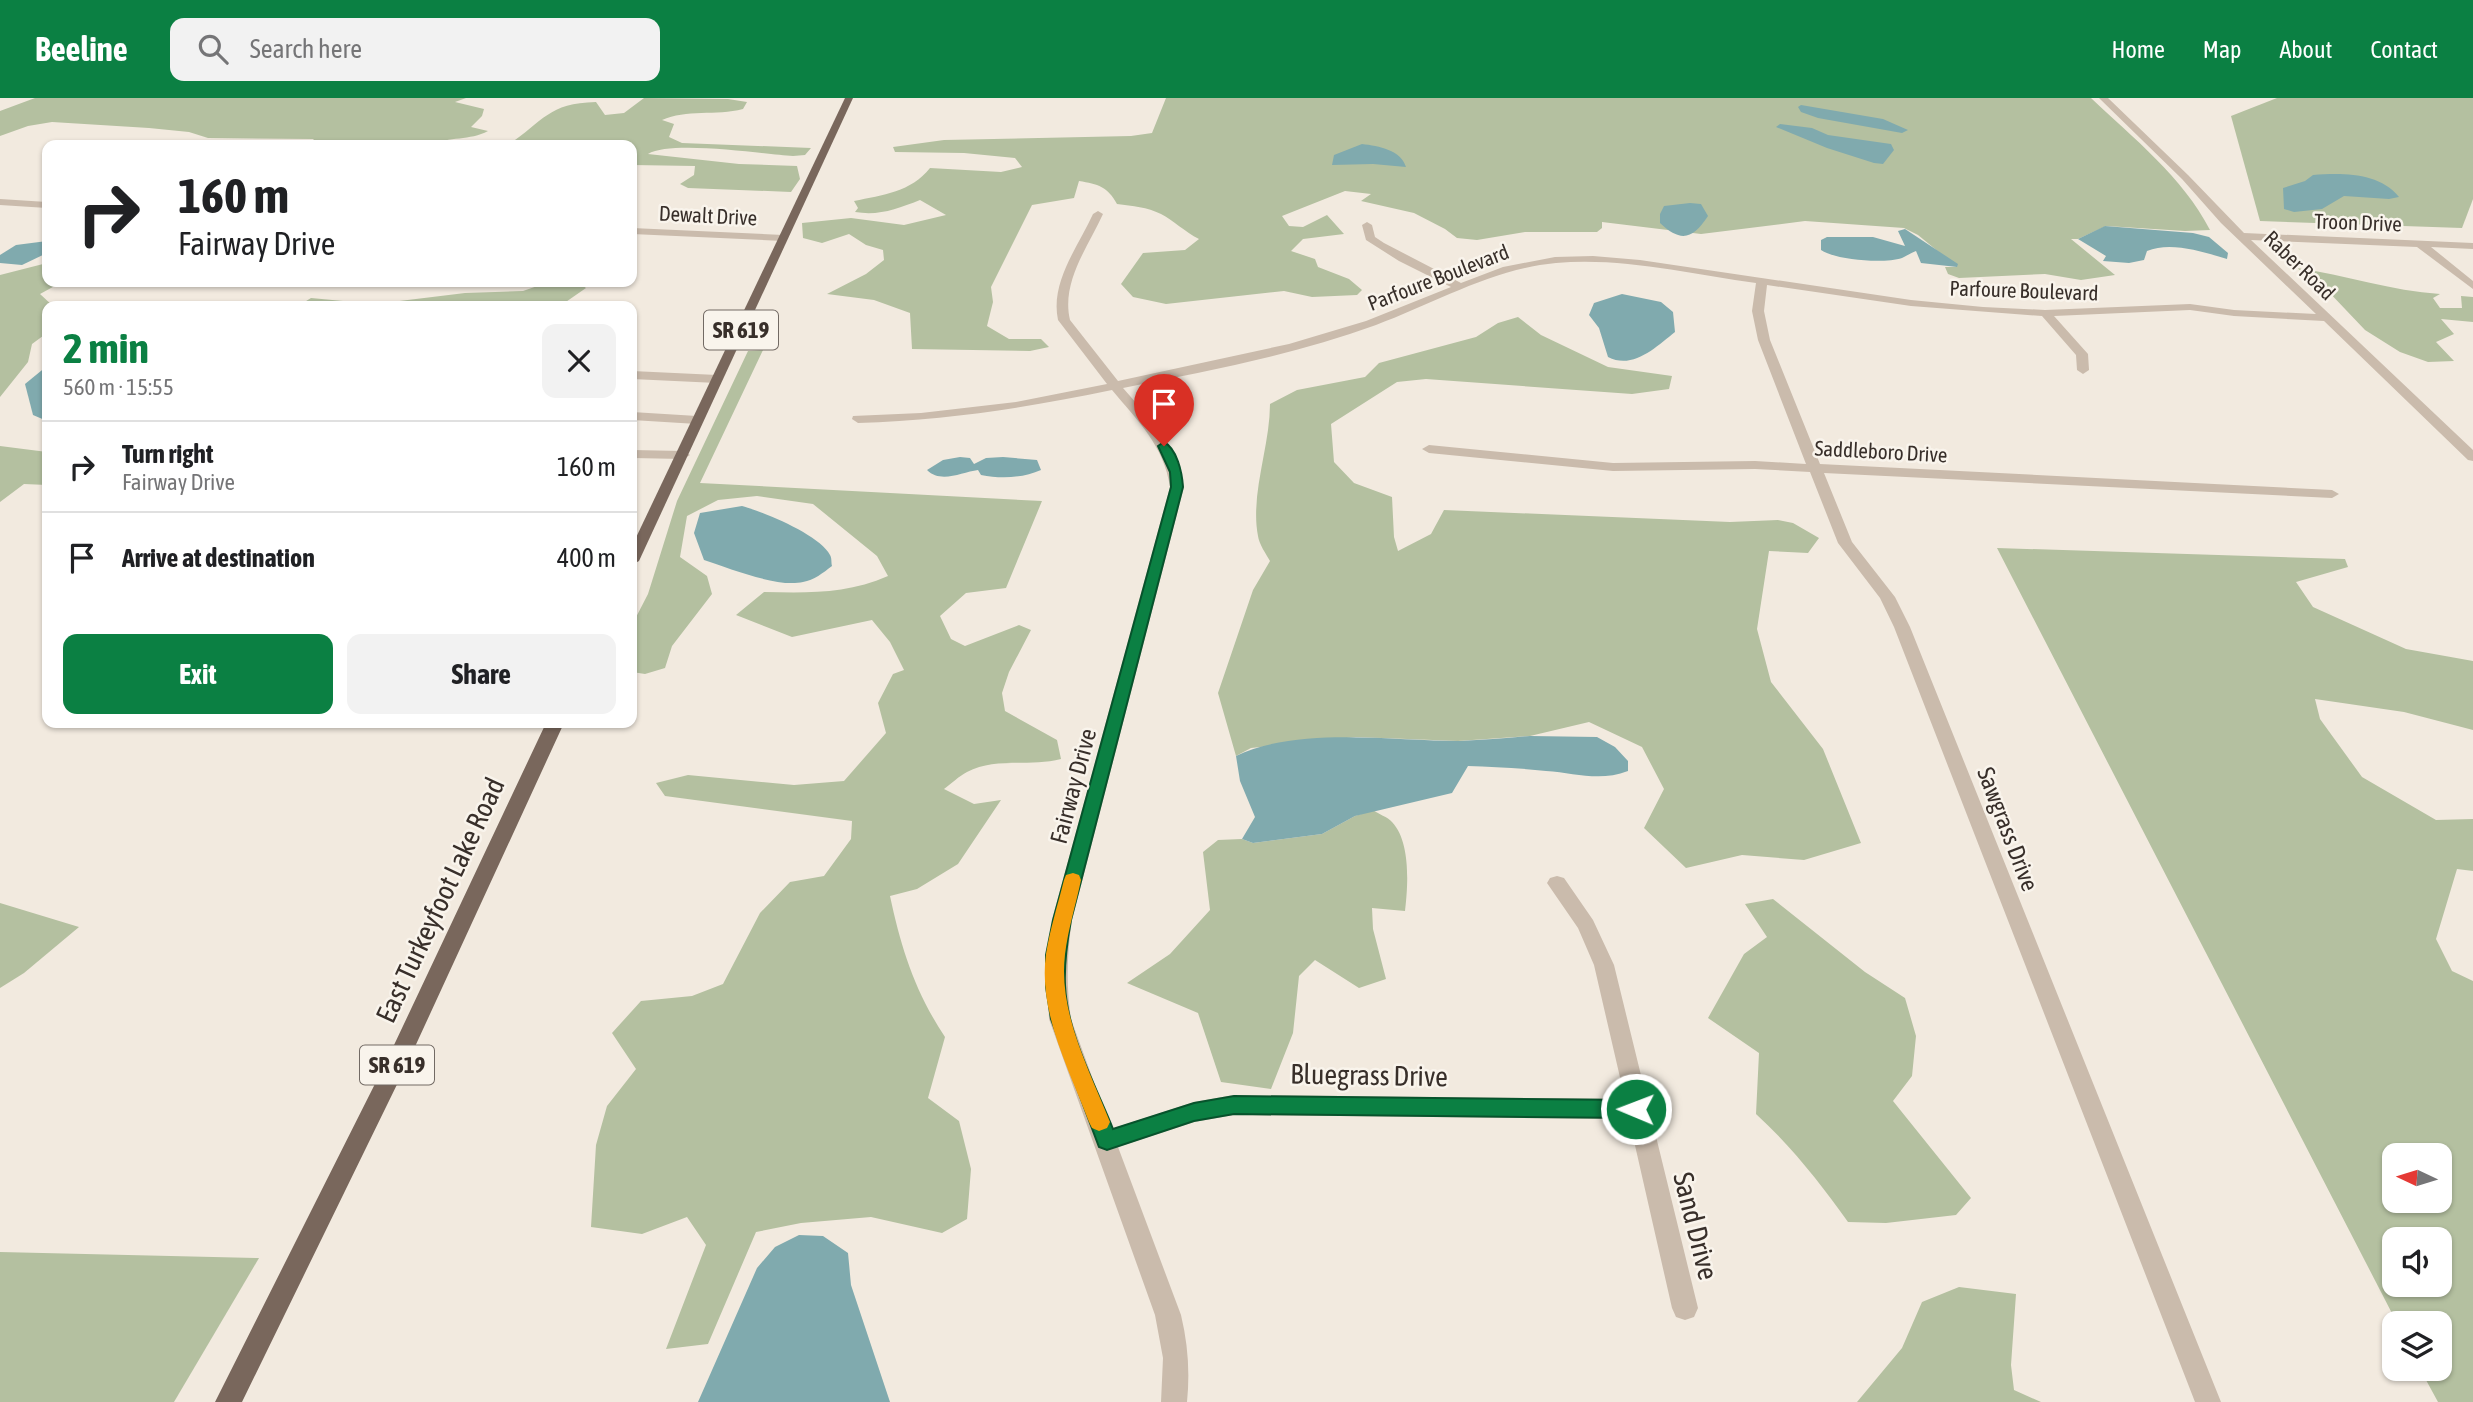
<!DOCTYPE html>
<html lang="en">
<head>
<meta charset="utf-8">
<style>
  body { margin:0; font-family:"Asap Condensed",sans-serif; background:#f2f2f2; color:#202124; height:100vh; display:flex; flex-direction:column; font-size:26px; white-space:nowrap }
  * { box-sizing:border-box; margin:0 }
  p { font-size:23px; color:#757577 }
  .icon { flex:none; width:38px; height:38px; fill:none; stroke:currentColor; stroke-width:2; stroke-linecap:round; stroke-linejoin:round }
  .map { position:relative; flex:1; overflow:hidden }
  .sheet { position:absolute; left:42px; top:203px; width:595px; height:427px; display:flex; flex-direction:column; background:#fff; border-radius:14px; box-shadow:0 2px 5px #0004 }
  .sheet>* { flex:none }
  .banner { position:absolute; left:42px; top:42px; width:595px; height:147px; border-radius:14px; box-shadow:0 2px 5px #0004; background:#fff; color:#202124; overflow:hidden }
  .needle { width:46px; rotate:274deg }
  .fabs { position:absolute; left:2382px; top:1045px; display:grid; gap:14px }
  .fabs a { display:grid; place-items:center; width:70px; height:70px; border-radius:14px; background:#fff; box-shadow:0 2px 5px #0004; font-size:35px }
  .pin { position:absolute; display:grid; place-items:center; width:60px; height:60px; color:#fff; margin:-72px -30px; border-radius:50% 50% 50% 0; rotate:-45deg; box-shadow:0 0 7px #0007 }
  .pin .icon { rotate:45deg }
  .me { position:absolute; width:77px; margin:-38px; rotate:271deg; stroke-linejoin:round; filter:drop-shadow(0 0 5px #0008) }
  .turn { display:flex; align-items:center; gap:24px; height:147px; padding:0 21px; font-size:32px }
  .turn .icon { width:91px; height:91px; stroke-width:2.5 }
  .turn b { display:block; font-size:49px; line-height:60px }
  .round { display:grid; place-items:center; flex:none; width:74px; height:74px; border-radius:14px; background:#f2f2f2 }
  .overview { display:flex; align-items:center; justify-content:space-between; height:119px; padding:0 21px }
  h1 { font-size:42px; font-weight:700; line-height:52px; color:#0b8043 }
  .primary-button { display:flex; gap:14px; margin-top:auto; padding:14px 21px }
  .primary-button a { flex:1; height:80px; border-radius:14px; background:#0b8043; color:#fff; font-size:28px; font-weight:700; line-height:80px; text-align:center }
  .primary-button a+a { background:#f2f2f2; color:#202124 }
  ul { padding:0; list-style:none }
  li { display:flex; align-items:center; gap:21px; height:91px; padding:0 21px; border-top:2px solid #e0e0e0 }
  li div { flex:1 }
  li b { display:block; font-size:26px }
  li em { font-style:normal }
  header { display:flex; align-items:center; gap:42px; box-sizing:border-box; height:98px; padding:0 35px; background:#0b8043; color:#fff }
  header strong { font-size:33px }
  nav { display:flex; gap:38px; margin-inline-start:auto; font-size:24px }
  .search { width:490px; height:63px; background:#f2f2f2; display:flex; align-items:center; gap:18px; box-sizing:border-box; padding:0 24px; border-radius:14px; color:#757577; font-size:26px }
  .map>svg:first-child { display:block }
  .green { fill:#b4c0a0; fill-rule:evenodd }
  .water { fill:#80aaae }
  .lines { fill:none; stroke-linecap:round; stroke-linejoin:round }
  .minor { fill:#cabbac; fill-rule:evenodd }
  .major { fill:#79675c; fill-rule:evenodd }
  .route { fill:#0b8043; stroke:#07532c; stroke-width:2 }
  .slow { fill:#f59e0b }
  .labels { text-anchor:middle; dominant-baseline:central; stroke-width:5; stroke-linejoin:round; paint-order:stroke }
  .far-street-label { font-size:21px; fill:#382f2a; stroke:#f9f4ec }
  .shield { fill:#f9f4ec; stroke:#726a64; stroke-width:2 }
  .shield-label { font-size:23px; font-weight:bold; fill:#382f2a }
  .street-label { font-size:24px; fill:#382f2a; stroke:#f9f4ec }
  .near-street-label { font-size:28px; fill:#382f2a; stroke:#f9f4ec }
</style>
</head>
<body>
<header>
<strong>Beeline</strong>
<div class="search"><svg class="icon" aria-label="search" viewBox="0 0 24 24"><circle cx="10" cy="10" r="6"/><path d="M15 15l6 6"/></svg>Search here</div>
<nav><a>Home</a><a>Map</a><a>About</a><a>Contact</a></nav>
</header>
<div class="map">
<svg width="2473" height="1304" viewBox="0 0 2473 1304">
  <rect width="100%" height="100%" fill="#f2eadf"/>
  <g class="green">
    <path d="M 35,0 L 466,0 L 455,4 L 484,11 L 482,18 L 471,29 L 488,33 C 470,43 449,38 431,47 L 364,47 L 360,45 L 308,47 L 314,41 L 208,40 L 189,34 L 149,30 L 52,24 L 28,28 L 0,38 L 0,13 Z"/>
    <path d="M 644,0 L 728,1 L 747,4 L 743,11 C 716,18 686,11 662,22 L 674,26 L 669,39 L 682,45 L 811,50 L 805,57 L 793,58 C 761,56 672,42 648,56 L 739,66 L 797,68 L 800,81 L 791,94 L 688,90 L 680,86 L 694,77 L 695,68 L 632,67 L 632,47 L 508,47 C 544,23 548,5 596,4 L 605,17 L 624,15 Z"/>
    <path d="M 1166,0 L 2091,0 C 2133,40 2183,79 2210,132 L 2185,133 L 2106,128 L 2078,141 L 2071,141 L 2115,177 L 2081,182 L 2045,176 L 1959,180 L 1948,176 L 1945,169 L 1957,169 L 1918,137 L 1904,130 L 1805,123 L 1701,136 L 1602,124 L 1602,130 L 1597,134 L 1525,134 L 1477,142 L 1457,140 L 1445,131 L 1414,115 L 1361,103 L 1371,96 L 1345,93 L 1282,118 L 1289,128 L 1303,129 L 1327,117 L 1344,136 L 1303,141 L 1291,153 L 1315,161 L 1318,169 L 1349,181 L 1362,192 L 1357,197 L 1312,199 L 1284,193 L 1166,206 L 1133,199 L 1121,186 L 1143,155 L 1185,152 L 1199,141 C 1185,134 1173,122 1161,116 C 1147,109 1133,108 1117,106 C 1108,89 1098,86 1079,83 L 1074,100 L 1032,107 L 991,189 L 993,204 L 987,228 L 1009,241 L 1041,241 L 1049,249 L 1030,253 L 912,251 L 910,215 L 874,202 L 827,196 L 866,176 L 884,162 L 883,152 L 866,147 L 849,136 L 822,145 L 803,140 L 802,125 L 851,120 L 904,127 L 946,117 L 920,102 C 897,111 879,118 855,114 L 858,110 L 854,103 C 883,97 911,94 930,70 L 1001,74 L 1022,69 L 1015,60 L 964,55 L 895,54 L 893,49 L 944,42 L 1131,38 L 1152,35 Z"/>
    <polygon points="2277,0 2473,0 2473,101 2462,130 2260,123 2231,18"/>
    <polygon points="47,165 47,184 62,184 40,196 53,208 47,208 47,235 32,246 28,264 0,299 0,177"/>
    <path d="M 2297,170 C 2345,177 2392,193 2440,196 L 2433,200 L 2440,210 L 2462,210 L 2461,198 L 2473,199 L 2473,224 L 2441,221 L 2454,236 L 2436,244 L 2454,263 L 2428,264 L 2400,254 L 2365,232 L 2326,191 Z"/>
    <polygon points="549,184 578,184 586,190 560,208 298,208 311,200 375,206 465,195 523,193"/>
    <path d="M 1518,219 L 1541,237 L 1608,269 L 1672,278 L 1669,291 L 1632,296 L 1426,281 L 1397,284 L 1331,326 L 1334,364 L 1354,385 L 1392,399 L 1394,439 L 1398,453 L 1431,436 L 1444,412 L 1730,424 L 1778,422 L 1793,425 L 1819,440 L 1808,455 L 1769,453 L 1757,531 L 1771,584 L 1823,651 L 1861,745 L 1804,762 L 1742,757 L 1686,770 L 1644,730 L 1664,691 L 1642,649 L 1589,624 L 1530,638 L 1458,643 L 1356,639 L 1251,650 L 1236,658 L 1218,595 L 1253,492 L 1270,463 C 1266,456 1259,446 1258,438 C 1250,396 1270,349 1270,306 L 1297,292 L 1365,279 L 1379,265 L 1476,239 L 1498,225 Z"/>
    <path d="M 763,252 L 700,385 L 1042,403 L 1006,490 L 966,495 L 940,518 L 951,541 L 965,548 L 1019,527 L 1031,532 L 1009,574 L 1002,595 L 1005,613 L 1057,642 L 1061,661 C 1030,669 996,659 967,674 C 959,678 951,686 944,691 L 974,706 L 1001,702 L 958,766 L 917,791 L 890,798 C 901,850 915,894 945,939 L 928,1000 L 959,1023 L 971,1071 L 967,1121 L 942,1135 L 871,1119 L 801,1125 L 756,1134 L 708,1246 L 666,1251 L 706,1147 L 687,1119 L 642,1136 L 591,1129 L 596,1047 L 607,1008 L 636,971 L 612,935 L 641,903 L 692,898 L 723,886 L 760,815 L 790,784 L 824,778 L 851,741 L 852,723 L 665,698 L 656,685 L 688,677 L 794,687 L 844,683 L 886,635 L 878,605 L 893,576 L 904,572 L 890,544 L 872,522 L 792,539 L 736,517 L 764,494 C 808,495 847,496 888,478 L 877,458 L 813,406 L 757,398 L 718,402 L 687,418 L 680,459 L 707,478 L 712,496 L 672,548 L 665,570 L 645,576 L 632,574 L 632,527 L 648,496 L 677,403 L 748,253 Z"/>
    <polygon points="0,348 47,354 47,387 24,386 0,404"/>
    <path d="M 1997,450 L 2345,461 L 2348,469 L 2296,484 L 2313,509 L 2406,551 L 2473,563 L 2473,632 L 2404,614 L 2315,601 L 2320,621 L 2362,679 L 2436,722 L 2473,721 L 2473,773 L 2457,771 L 2436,841 L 2452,873 L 2473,883 L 2473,1304 L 2438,1304 L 2420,1271 L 2440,1270 L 2440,1225 L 2397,1225 ZM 2440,1057 L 2440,1102 L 2394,1102 L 2394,1057 ZM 2394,1141 L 2440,1141 L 2440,1186 L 2394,1186 Z"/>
    <path d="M 1373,712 C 1378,716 1388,719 1392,724 C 1411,744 1408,788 1405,813 L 1372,810 L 1373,831 L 1386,881 L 1359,890 L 1315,862 L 1299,878 L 1293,935 L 1271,991 L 1221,984 L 1198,915 L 1127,885 L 1170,856 L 1210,812 L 1203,754 L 1218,742 L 1242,741 L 1253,745 L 1322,736 L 1355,718 Z"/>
    <path d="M 1773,801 L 1865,874 L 1905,900 L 1916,938 L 1912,978 L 1893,1003 L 1971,1100 L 1956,1117 L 1886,1125 L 1848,1124 C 1820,1085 1792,1049 1756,1016 L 1759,955 L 1708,920 L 1744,856 L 1767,839 L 1745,806 Z"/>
    <polygon points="0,805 79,829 24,875 0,890"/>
    <polygon points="0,1154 259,1160 174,1304 0,1304"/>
    <polygon points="1959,1189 2016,1196 2011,1267 2014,1292 2041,1304 1857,1304 1902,1250 1922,1204"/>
  </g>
  <g class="water">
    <polygon points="1801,7 1883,21 1908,32 1902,35 1818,20 1801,14 1798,9"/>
    <polygon points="1780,26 1812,30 1828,37 1891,46 1894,52 1883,66 1874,65 1827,50 1776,29"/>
    <path d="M 1362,46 C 1379,48 1401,52 1406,69 L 1373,66 L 1332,67 L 1334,57 Z"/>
    <path d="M 2313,77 C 2342,75 2379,74 2399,99 L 2389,101 L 2344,98 L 2322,111 L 2294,114 L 2284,111 L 2283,90 L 2305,83 Z"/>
    <path d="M 1690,105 L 1701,106 L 1708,118 C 1693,141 1681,145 1660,125 L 1660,116 L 1664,108 Z"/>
    <path d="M 2105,128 L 2193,135 L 2209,139 L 2228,155 L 2227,161 C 2203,154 2171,143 2147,153 L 2144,162 L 2129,165 L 2103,163 L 2106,158 L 2078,141 Z"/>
    <path d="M 1905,131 L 1958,166 L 1957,169 L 1921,165 L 1916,153 C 1910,155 1907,158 1902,160 C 1883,166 1836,162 1821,152 L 1821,142 L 1827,139 L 1873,139 L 1905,148 L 1898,133 Z"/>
    <polygon points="47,143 47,155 22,167 0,165 0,157 16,147"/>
    <path d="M 1622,196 L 1661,204 L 1673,214 L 1675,234 C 1656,249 1633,272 1608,259 L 1599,230 L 1589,217 L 1594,205 Z"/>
    <polygon points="47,268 47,323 33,317 25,286"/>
    <path d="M 960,359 L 970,360 L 974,366 L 986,360 L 1003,359 L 1037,362 L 1041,372 C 1023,380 1001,381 981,377 L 978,372 C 962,374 941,386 927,372 L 943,362 Z"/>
    <path d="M 742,408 C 764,414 820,437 830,457 C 832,460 831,464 832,468 C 823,475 814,482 803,484 C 777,490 729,470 704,462 L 694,435 L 700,415 Z"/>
    <path d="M 1530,638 L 1597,639 L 1615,649 L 1628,663 L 1628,673 C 1600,684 1575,675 1546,673 C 1520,670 1493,669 1468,668 L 1452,695 L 1355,718 L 1322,736 L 1253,745 L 1242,741 L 1255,719 L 1240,683 L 1236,658 C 1298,628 1393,643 1460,643 C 1483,642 1507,640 1530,638 Z"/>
    <polygon points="799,1137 823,1138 848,1155 851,1187 890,1304 698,1304 757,1170 775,1149"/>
  </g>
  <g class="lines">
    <g class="minor">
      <path d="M 2099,0 L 2108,0 L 2188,77 L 2244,135 L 2473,145 L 2473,151 L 2431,149 L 2473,183 L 2473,191 L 2417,149 L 2251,142 L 2473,352 L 2473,363 L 2468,362 L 2324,223 L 2234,218 L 2190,212 L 2054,218 L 2088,256 L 2089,272 L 2083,276 L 2077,272 L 2076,257 L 2042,218 L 1911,208 L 1767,187 L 1764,213 L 1770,242 L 1820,366 L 2332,392 L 2339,396 L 2332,400 L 1824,375 L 1852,444 L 1895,499 L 1910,529 L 2221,1304 L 2195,1304 L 1894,529 L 1880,500 L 1838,445 L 1810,374 L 1755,371 L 1613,373 L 1429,355 L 1422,351 L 1429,347 L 1613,365 L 1755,363 L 1806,366 L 1758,242 L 1752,213 L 1756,185 C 1691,176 1622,159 1556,165 C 1492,171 1435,205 1376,227 C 1294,257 1208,273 1123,290 C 1150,321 1177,347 1184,389 L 1072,822 C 1067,855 1066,888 1071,921 L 1111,1031 L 1194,1004 L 1234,997 L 1625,1001 L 1594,867 L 1578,830 L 1547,785 L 1550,780 L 1557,778 L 1564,780 L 1593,822 L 1614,867 L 1698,1210 L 1694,1219 L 1685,1222 L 1676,1219 L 1672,1210 L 1629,1021 L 1234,1017 L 1194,1024 L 1118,1049 L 1181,1217 C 1188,1246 1190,1274 1187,1304 L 1161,1304 L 1163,1260 L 1155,1217 L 1049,921 L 1047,871 L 1052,822 L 1170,389 C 1164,348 1138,323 1112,292 C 1025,310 947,322 858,325 L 852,321 L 853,318 L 921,315 L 1016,304 L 1107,286 L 1058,222 C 1050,184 1078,149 1093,116 L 1098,113 L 1103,116 C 1088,149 1061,184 1070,222 L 1118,283 L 1289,246 L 1366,223 L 1451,189 L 1399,163 L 1366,142 L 1362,127 L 1367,124 L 1372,127 L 1375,139 L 1384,145 L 1461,185 L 1503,169 L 1555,159 L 1593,158 L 1640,162 L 1911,202 L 1983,209 L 2045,212 L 2190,206 L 2234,212 L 2316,216 L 2221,125 L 2182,81 Z"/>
      <polygon points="0,101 47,104 47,110 0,107"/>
      <polygon points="632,130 783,137 788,140 783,143 632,136"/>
      <polygon points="632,273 717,277 723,281 717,285 632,281"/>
      <polygon points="632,314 697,318 703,322 697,326 632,322"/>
      <polygon points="632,352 683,353 690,357 683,361 632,360"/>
    </g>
    <g class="major">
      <polygon points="845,0 853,0 639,463 632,467 632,448"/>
      <polygon points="546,625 564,625 407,966 242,1304 215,1304 386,964"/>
    </g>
  </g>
  <path class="route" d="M 1164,344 C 1177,351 1182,374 1183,389 L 1071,822 C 1067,844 1064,865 1065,887 C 1067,936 1095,986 1113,1031 L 1194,1005 L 1234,998 L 1636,1002 L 1644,1005 L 1647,1011 L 1644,1017 L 1636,1020 L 1234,1016 L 1194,1023 L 1107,1052 L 1099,1049 L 1051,921 L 1046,889 L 1046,857 L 1053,822 L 1171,389 L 1170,374 L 1158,348 Z"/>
  <path class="slow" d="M 1073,775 L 1079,777 L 1081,782 C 1076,806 1068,831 1065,856 C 1058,914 1089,971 1110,1024 L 1107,1030 L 1099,1033 L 1092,1030 L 1089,1024 C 1069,971 1038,914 1046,856 C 1050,831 1058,806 1064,782 L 1066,777 Z"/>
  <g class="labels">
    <g class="far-street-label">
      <text transform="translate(708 117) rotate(3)">Dewalt Drive</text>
      <text transform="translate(2358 124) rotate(2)">Troon Drive</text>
      <text transform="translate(2300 167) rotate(44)">Raber Road</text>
      <text transform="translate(1438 179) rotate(-21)">Parfoure Boulevard</text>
      <text transform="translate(2024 192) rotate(2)">Parfoure Boulevard</text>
      <text transform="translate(1881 353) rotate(3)">Saddleboro Drive</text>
    </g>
    <g class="shield">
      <rect x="704" y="212.5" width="74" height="39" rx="5"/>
      <rect x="360" y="947.5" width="74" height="39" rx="5"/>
    </g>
    <g class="shield-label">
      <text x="741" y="232">SR 619</text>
      <text x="397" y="967">SR 619</text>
    </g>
    <g class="street-label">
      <text transform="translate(1073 688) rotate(-75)">Fairway Drive</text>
      <text transform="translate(2008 731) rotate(69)">Sawgrass Drive</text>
    </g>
    <g class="near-street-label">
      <text transform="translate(440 802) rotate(-65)">East Turkeyfoot Lake Road</text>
      <text transform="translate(1369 977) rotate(1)">Bluegrass Drive</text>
      <text transform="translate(1696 1128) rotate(76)">Sand Drive</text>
    </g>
  </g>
</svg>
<div class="fabs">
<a><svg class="needle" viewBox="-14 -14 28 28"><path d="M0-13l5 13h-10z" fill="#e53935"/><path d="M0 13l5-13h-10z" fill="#757577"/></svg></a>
<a><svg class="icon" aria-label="sound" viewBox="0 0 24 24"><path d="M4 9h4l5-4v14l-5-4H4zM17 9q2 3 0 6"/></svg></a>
<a><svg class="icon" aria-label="layers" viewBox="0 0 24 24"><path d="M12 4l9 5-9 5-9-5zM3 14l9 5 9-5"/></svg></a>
</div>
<div class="pin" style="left:1164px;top:348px;background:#d93025"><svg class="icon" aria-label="arrive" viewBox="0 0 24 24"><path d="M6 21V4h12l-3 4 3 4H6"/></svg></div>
<svg class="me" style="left:1636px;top:1011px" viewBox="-20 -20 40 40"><circle r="17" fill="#0b8043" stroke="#fff" stroke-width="3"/><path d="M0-11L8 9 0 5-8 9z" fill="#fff"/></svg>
<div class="banner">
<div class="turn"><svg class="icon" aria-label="right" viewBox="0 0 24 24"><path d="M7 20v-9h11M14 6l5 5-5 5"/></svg><div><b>160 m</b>Fairway Drive</div></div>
</div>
<section class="sheet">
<div class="overview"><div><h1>2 min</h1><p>560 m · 15:55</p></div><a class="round"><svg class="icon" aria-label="close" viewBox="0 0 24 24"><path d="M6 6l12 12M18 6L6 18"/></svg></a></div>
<ul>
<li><svg class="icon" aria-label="right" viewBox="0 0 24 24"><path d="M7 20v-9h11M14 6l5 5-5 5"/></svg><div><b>Turn right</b><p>Fairway Drive</p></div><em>160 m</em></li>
<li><svg class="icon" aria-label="arrive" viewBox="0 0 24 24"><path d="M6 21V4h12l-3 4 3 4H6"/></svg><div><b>Arrive at destination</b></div><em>400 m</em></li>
</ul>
<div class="primary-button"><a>Exit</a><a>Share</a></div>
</section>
</div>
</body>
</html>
